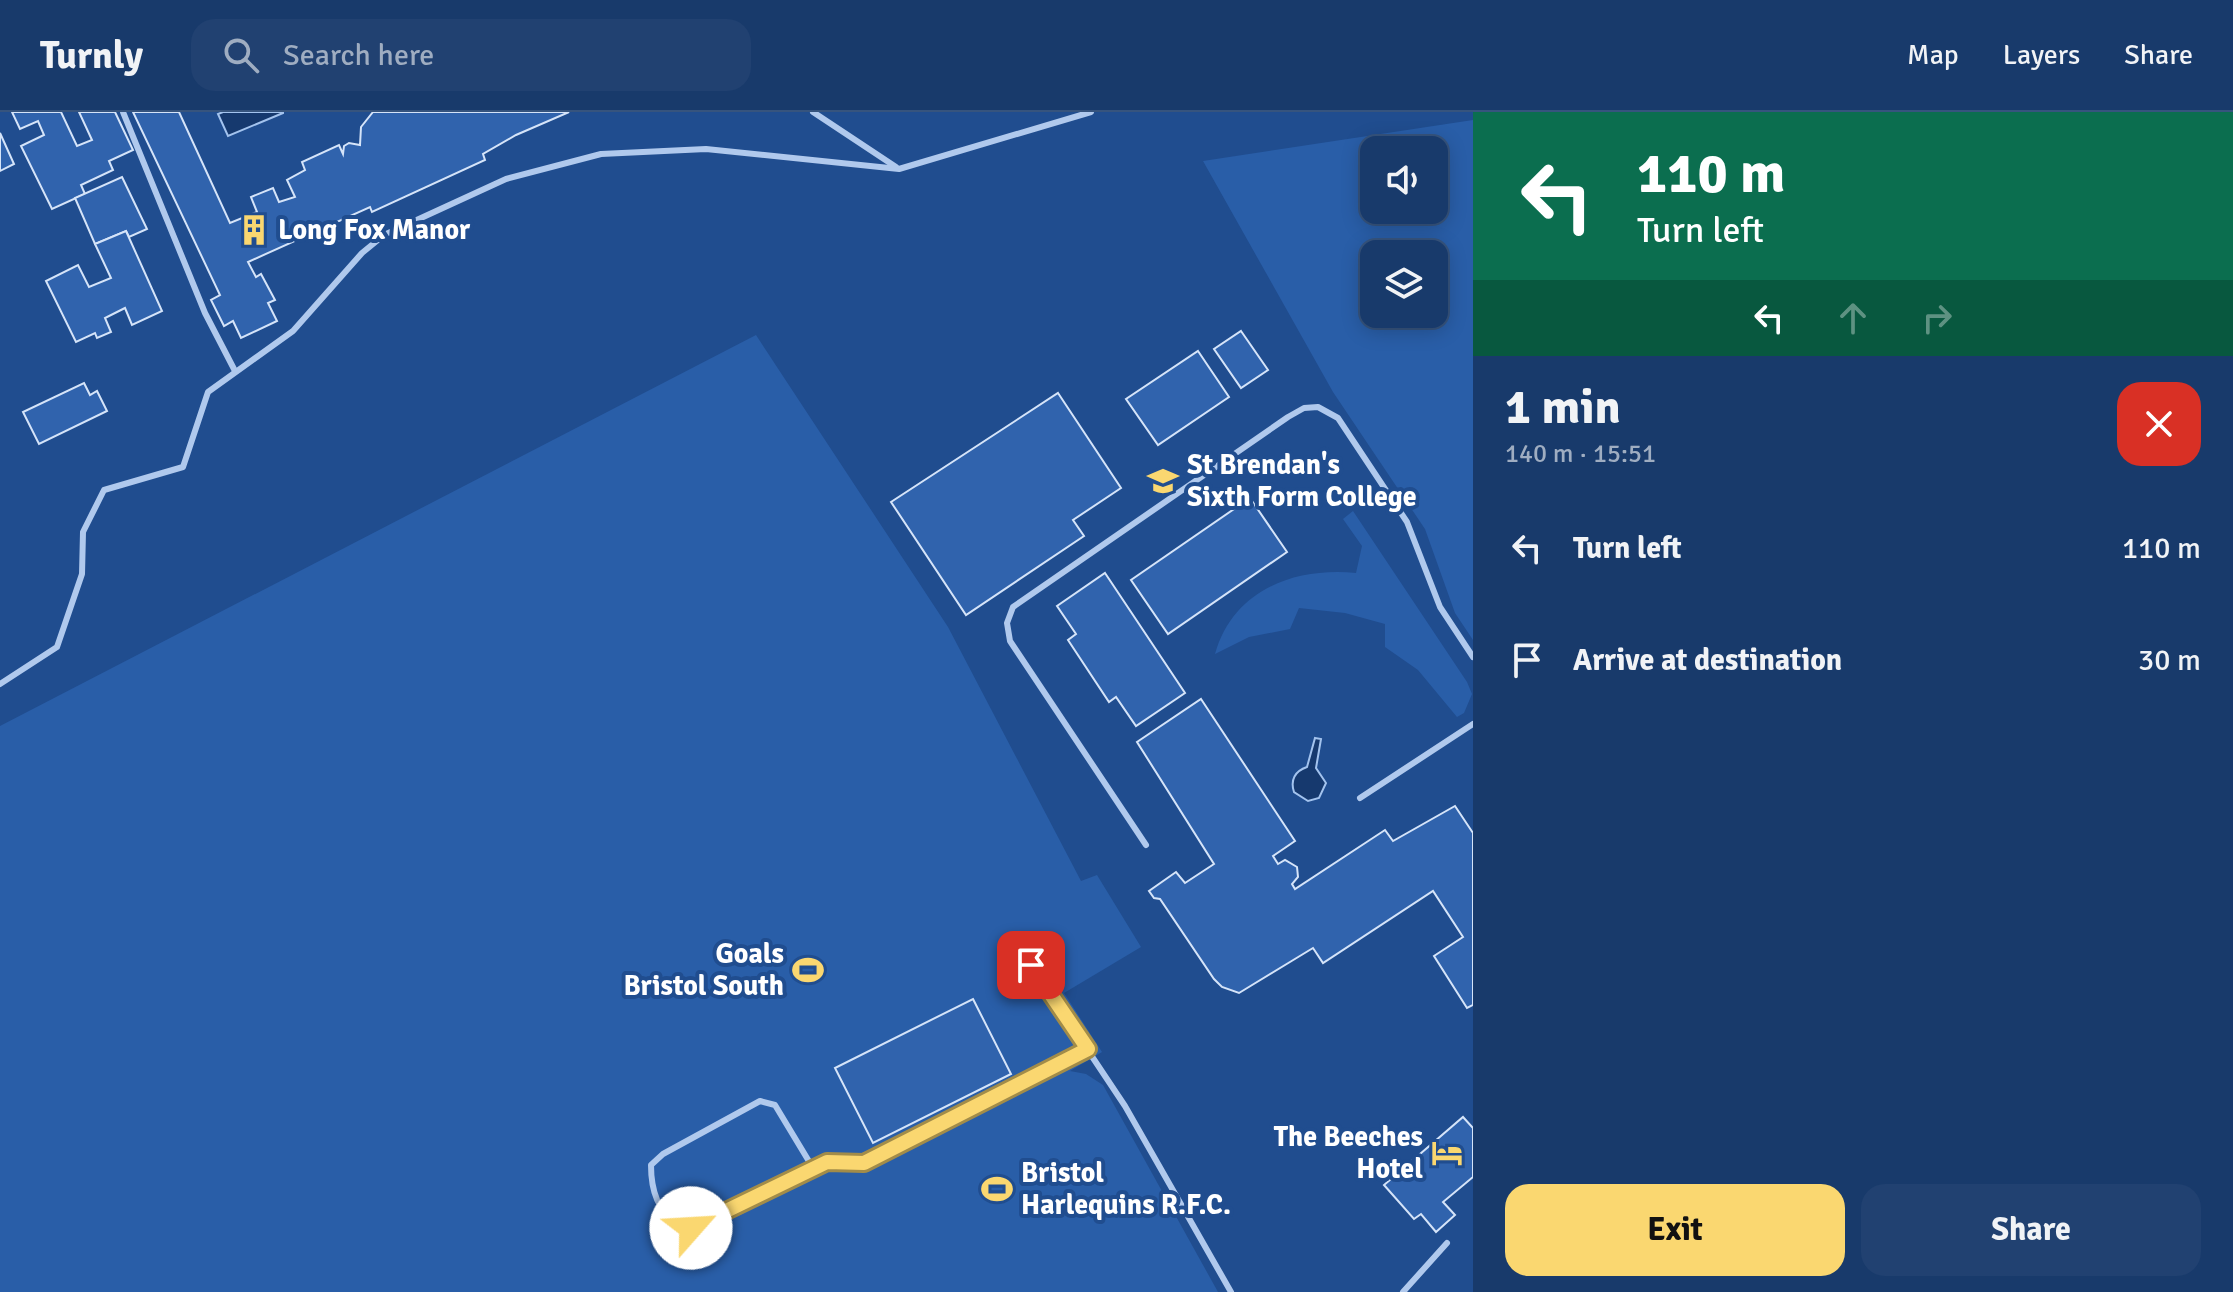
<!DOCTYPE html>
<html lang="en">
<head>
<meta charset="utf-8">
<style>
  body { margin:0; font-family:Signika,sans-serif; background:#214171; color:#f1f3f6; height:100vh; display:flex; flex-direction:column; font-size:30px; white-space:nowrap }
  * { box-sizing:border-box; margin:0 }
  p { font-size:26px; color:#9fadc1 }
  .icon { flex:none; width:44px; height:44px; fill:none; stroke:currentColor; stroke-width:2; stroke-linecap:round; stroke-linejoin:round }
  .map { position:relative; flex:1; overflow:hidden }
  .sheet { display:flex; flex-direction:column; background:#183a6b; width:760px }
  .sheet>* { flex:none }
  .banner { background:#0b6e4f; color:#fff; overflow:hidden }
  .tools { position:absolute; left:1360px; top:24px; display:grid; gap:16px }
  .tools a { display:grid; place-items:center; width:88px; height:88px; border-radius:16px; background:#183a6b; box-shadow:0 4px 20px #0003,0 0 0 2px #36547e; font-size:40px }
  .pin { position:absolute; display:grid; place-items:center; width:68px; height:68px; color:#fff; margin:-34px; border-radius:16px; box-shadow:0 4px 12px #0006 }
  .me { position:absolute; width:88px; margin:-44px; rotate:64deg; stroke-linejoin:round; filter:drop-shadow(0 0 6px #0008) }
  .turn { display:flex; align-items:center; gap:28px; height:168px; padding:0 32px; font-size:36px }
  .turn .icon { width:104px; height:104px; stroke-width:2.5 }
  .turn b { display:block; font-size:56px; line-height:68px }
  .lanes { display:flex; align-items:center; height:76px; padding:0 32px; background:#0003; justify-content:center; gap:40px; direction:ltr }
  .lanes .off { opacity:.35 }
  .round { display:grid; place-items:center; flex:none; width:84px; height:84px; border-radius:24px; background:#214171 }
  .overview { display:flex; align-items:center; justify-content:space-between; height:136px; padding:0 32px }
  h1 { font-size:48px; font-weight:800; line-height:60px }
  .action { display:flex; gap:16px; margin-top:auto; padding:16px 32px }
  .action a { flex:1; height:92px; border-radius:24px; background:#fad770; color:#111; font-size:32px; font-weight:800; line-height:92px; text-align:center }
  .action a+a { background:#214171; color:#f1f3f6 }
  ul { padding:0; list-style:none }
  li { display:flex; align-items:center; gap:24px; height:112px; padding:0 32px }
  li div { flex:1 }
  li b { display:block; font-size:30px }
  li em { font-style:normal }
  header { display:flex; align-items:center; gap:48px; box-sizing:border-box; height:112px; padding:0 40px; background:#183a6b; border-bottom:2px solid #36547e }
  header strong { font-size:38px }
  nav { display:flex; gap:44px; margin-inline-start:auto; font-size:28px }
  .search { width:560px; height:72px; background:#214171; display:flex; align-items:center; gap:20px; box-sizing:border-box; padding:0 28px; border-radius:24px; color:#9fadc1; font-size:30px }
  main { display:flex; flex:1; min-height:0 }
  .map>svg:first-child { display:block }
  .green { fill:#295ea8; fill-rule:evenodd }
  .water { fill:#16396e; stroke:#a3c3ee; stroke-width:2 }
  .building { fill:#3063ad; stroke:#d5e4f9; stroke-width:2 }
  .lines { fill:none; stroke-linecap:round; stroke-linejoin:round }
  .service { stroke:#b0c9ed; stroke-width:6 }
  .route-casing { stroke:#a28c49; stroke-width:20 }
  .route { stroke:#fad770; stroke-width:14 }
  .labels { text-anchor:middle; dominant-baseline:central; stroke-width:8; stroke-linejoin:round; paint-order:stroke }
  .poi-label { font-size:28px; font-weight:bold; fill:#fff; stroke:#204d8f; text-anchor:start }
</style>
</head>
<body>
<header>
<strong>Turnly</strong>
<div class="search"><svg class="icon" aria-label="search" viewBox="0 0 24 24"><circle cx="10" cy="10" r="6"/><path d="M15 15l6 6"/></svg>Search here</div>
<nav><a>Map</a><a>Layers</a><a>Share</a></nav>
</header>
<main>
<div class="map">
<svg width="1473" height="1180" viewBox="0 0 1473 1180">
  <rect width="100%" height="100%" fill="#204d8f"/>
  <g class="green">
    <path d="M 1473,8 L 1473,528 L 1455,501 L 1425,417 L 1333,280 L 1203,49 ZM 1374,38 L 1434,38 L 1434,98 L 1374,98 ZM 1374,142 L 1434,142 L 1434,202 L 1374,202 Z"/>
    <polygon points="756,223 948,515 1081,769 1097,763 1141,835 1064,881 1102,940 1070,959 1086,962 1103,973 1218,1180 0,1180 0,614"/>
    <path d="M 1353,399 L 1467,570 L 1472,582 L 1464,601 L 1457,605 L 1418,558 L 1385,535 L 1385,512 L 1345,501 L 1299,496 L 1290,517 L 1249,525 L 1215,542 C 1233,478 1294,455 1356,461 L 1362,434 L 1343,407 Z"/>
  </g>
  <g class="water">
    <polygon points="223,0 283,0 283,1 228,24 218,2"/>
    <path d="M 1315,626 L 1321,627 L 1316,656 L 1326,671 L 1319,686 L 1308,689 L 1294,680 C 1290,668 1295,659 1307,655 Z"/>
  </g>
  <g class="building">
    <polygon points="12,0 61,0 77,34 92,28 79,0 115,0 133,38 109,49 113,58 81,73 85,82 52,97 21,34 44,23 38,9 20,17"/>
    <polygon points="133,0 179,0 230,111 257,100 251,85 273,76 279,90 295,85 287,68 305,58 302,50 339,33 343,42 344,34 349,31 360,33 361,15 373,0 569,0 516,23 483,42 485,48 372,100 370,95 248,150 256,165 261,162 275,188 268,191 277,209 241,226 233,209 224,214 211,188 220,183"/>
    <polygon points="0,21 14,52 0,59"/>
    <polygon points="122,65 147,117 129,125 126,119 95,132 75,86"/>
    <polygon points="126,119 162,199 132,213 125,196 105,206 111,220 97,226 95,221 76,230 46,169 78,153 89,175 111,166 95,132"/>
    <polygon points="1241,219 1268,258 1241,276 1214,237"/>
    <polygon points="1198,239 1229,285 1158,333 1126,287"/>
    <polygon points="84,271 90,283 97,279 107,299 39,332 23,300"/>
    <polygon points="1058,281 1121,376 1073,408 1084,424 966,503 891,390"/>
    <polygon points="1250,386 1287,440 1168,522 1131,468"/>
    <polygon points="1105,461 1185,581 1136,614 1116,585 1109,590 1068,528 1076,522 1057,494"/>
    <polygon points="1201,587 1295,729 1273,744 1278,752 1285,748 1297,755 1298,765 1292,772 1295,777 1385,718 1393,729 1455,694 1473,721 1473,893 1467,896 1434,844 1463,825 1433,779 1323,851 1313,836 1239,881 1222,875 1214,867 1160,787 1154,786 1149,779 1176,760 1185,771 1214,752 1137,630"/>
    <polygon points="973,887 1011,962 873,1031 835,956"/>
    <polygon points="1463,1005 1473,1016 1473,1065 1443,1090 1455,1103 1436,1120 1421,1102 1414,1107 1384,1073"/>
  </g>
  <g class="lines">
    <g class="service">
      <polyline points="123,0 205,201 235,259"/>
      <polyline points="813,0 896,55"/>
      <polyline points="0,572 57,535 82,462 83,420 104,378 183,355 208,280 293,219 362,141 384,123 506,67 601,42 706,37 899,57 1091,0"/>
      <polyline points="1360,686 1473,612"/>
      <polyline points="1146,733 1010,529 1007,511 1013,495 1288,305 1304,296 1318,295 1338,306 1407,410 1440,495 1473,545"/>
      <polyline points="1031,853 1125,994 1231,1180"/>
      <path d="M 813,1056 L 775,993 L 760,989 L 663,1042 L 651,1053 C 651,1080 658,1098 679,1116 L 691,1116 L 827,1050 L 864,1051 L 1088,937"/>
      <polyline points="1403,1180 1447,1131"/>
    </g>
  </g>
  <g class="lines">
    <defs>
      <polyline id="route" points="691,1116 827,1050 864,1051 1088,937 1031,853"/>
    </defs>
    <use href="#route" class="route-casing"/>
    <use href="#route" class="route"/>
  </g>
  <defs>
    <symbol id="building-bare" viewBox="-9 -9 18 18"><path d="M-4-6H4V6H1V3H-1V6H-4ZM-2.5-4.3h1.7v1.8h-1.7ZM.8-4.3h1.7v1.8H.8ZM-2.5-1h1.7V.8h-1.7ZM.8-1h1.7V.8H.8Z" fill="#fad770" stroke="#204d8f" stroke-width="2.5" paint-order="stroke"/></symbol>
    <symbol id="university-bare" viewBox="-9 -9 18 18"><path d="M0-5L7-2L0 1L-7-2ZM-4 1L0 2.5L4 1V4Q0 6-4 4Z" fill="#fad770" stroke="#204d8f" stroke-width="2.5" paint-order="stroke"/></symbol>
    <symbol id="stadium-bare" viewBox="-9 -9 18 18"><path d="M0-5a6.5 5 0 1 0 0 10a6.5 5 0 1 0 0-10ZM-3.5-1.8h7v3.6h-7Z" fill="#fad770" stroke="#204d8f" stroke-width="2.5" paint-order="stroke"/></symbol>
    <symbol id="hotel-bare" viewBox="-9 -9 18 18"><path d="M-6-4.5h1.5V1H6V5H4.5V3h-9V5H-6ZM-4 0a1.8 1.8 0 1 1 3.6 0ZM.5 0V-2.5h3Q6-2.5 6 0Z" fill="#fad770" stroke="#204d8f" stroke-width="2.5" paint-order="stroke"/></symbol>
  </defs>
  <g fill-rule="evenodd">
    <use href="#building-bare" x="232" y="96" width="44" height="44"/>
    <use href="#university-bare" x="1141" y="347" width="44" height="44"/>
    <use href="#stadium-bare" x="786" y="836" width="44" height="44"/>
    <use href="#hotel-bare" x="1425" y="1019" width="44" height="44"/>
    <use href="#stadium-bare" x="975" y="1055" width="44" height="44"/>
  </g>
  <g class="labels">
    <g class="poi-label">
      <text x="278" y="118">Long Fox Manor</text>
      <text x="1187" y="353">St Brendan's<tspan x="1187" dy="32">Sixth Form College</tspan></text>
      <text x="784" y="842" text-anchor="end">Goals<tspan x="784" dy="32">Bristol South</tspan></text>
      <text x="1423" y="1025" text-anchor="end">The Beeches<tspan x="1423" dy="32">Hotel</tspan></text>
      <text x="1021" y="1061">Bristol<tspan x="1021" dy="32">Harlequins R.F.C.</tspan></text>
    </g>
  </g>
</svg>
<div class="tools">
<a><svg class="icon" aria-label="sound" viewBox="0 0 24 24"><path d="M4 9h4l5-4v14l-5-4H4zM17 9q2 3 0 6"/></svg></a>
<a><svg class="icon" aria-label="layers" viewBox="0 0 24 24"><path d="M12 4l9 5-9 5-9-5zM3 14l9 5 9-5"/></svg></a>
</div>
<div class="pin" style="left:1031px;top:853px;background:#d93025"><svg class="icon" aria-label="arrive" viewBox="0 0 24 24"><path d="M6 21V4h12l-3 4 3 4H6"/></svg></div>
<svg class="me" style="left:691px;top:1116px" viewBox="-20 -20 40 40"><circle r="19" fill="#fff"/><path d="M0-13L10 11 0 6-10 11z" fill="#fad770"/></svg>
</div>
<section class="sheet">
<div class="banner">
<div class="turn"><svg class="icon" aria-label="left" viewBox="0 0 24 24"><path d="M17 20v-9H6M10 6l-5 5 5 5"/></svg><div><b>110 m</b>Turn left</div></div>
<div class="lanes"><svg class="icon" aria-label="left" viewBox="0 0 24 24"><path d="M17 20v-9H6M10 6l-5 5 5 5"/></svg><svg class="icon off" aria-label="ahead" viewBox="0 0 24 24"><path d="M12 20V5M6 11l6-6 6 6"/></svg><svg class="icon off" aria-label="right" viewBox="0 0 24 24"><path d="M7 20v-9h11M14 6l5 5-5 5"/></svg></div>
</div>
<div class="overview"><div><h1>1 min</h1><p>140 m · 15:51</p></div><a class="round" style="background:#d93025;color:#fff"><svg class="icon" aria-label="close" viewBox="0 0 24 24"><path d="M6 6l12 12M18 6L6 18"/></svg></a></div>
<ul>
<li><svg class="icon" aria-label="left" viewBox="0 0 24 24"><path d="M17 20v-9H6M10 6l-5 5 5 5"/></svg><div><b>Turn left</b></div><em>110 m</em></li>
<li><svg class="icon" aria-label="arrive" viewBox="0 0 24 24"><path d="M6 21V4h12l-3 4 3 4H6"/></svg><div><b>Arrive at destination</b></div><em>30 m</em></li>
</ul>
<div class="action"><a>Exit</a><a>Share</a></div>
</section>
</main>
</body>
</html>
